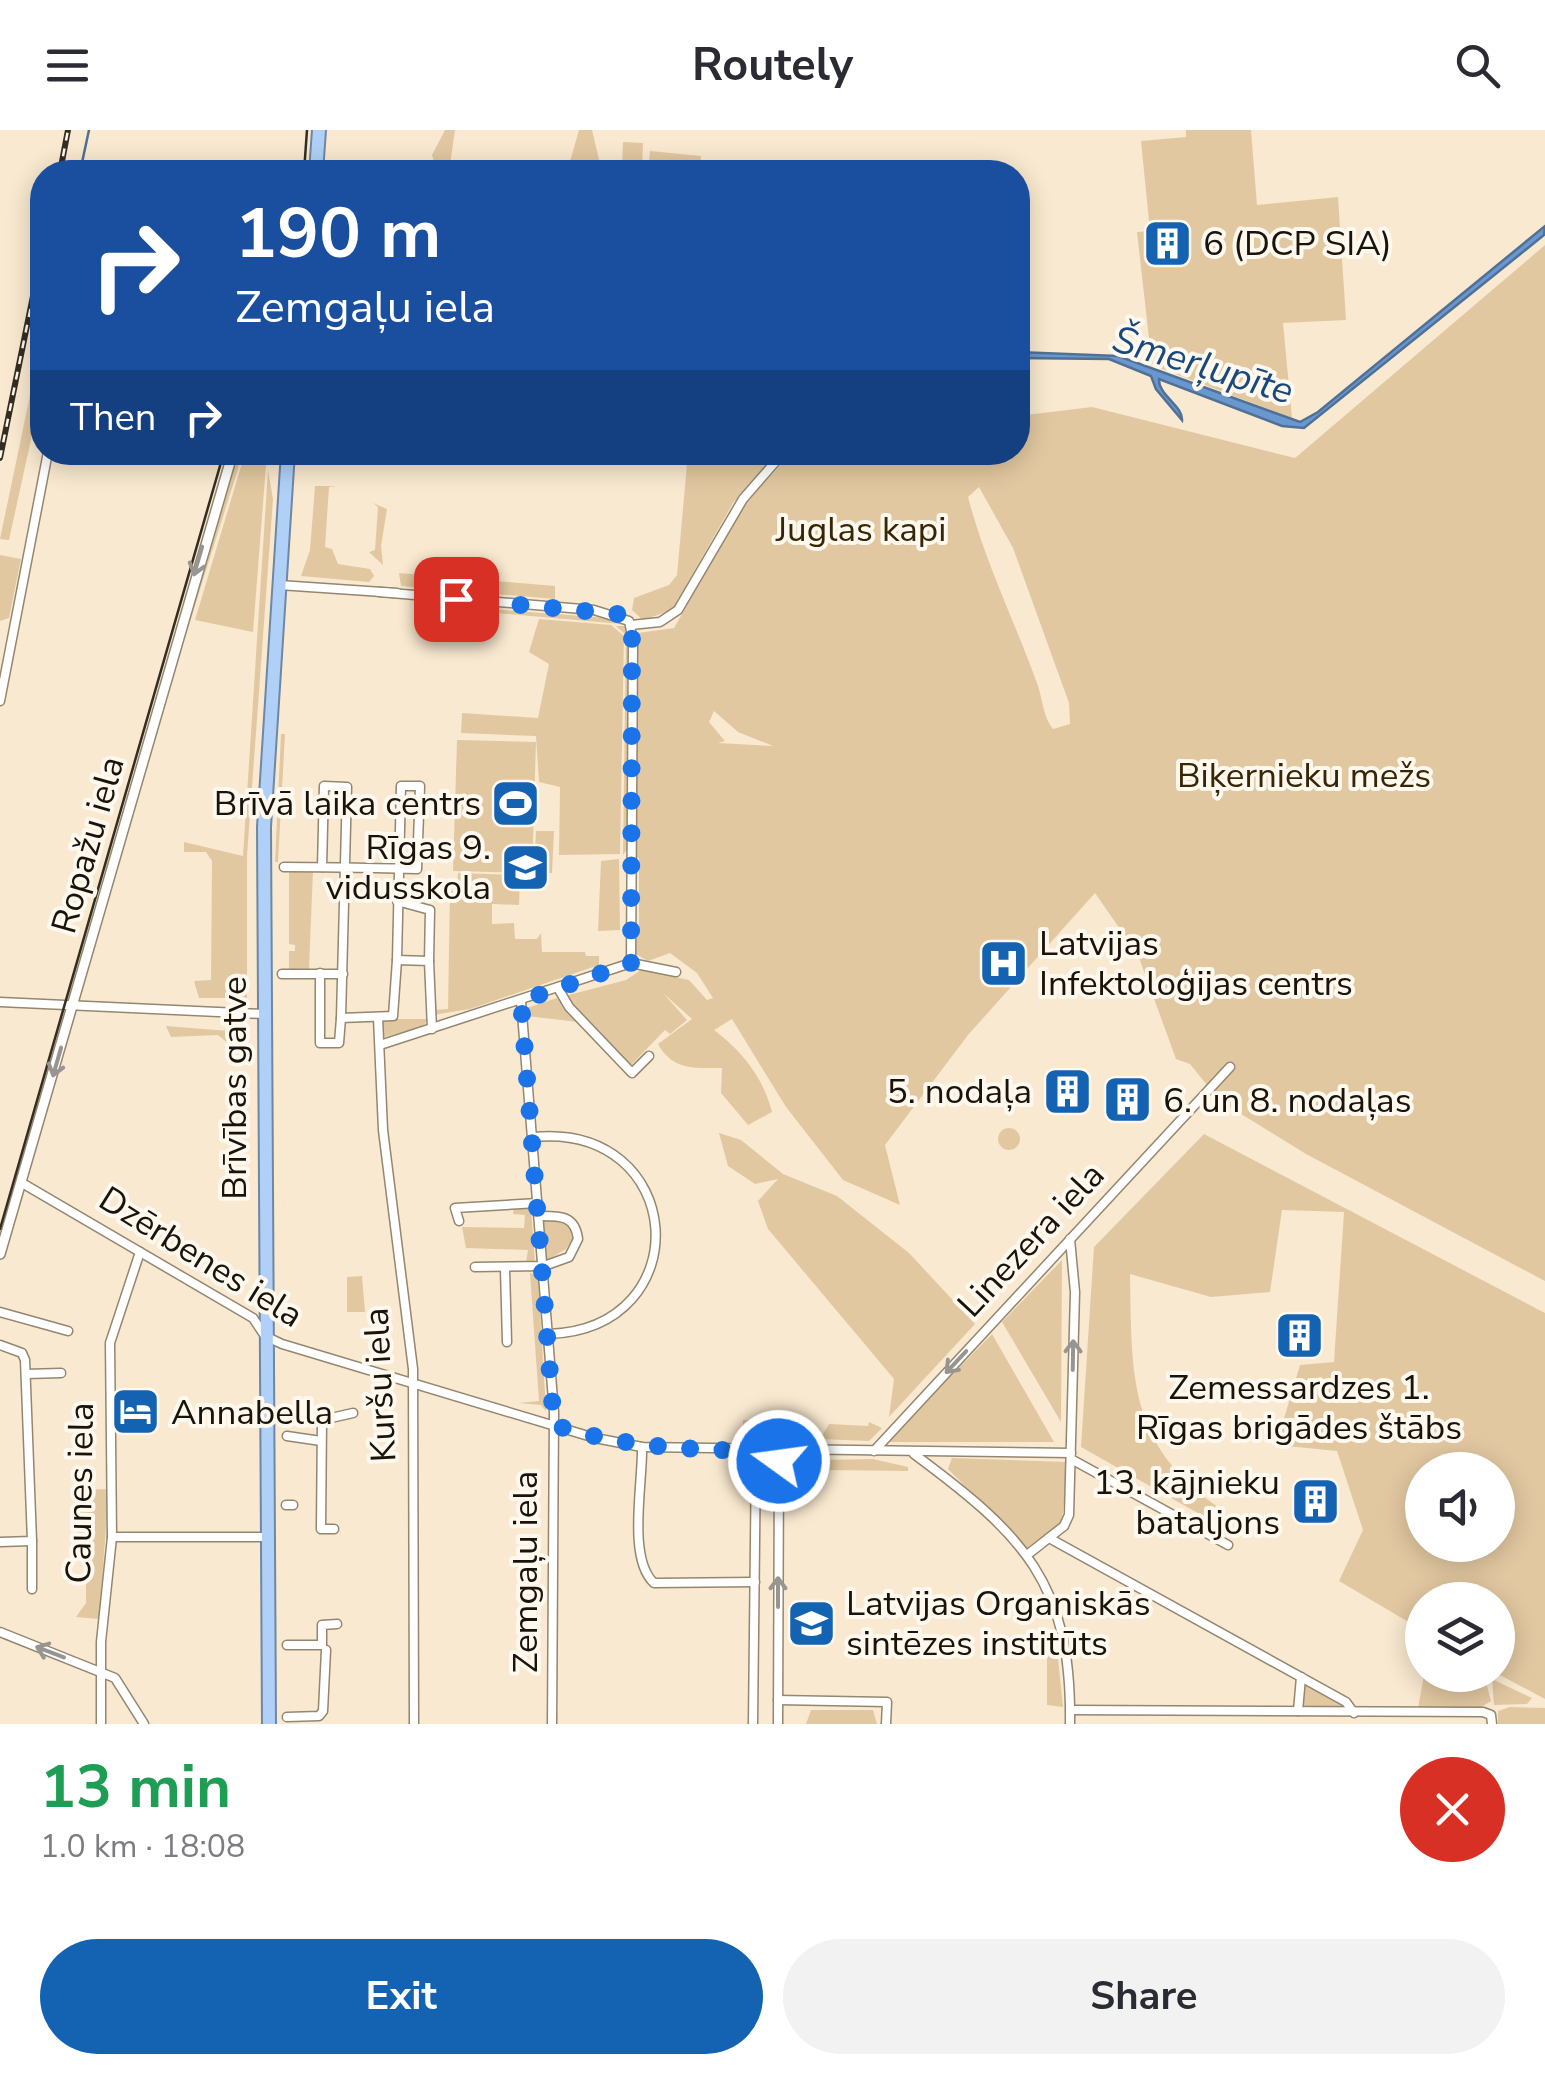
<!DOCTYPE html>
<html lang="en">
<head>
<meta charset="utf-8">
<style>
  body { margin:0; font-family:"Nunito Sans",sans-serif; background:#f2f2f3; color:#2b2b33; height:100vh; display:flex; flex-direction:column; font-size:38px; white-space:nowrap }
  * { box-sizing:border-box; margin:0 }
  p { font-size:32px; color:#7c7c81 }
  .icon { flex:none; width:55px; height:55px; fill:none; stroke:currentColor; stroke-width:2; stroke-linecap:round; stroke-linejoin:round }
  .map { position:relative; height:1594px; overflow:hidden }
  .drawer { display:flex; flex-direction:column; background:#fff; flex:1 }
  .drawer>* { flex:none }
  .top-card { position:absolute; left:30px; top:30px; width:1000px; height:305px; border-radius:40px; box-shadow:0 5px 25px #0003; background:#1a4fa0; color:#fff; overflow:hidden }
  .buttons { position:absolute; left:1405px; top:1322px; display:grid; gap:20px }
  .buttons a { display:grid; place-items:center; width:110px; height:110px; border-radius:50%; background:#fff; box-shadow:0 5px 25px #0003; font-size:50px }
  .pin { position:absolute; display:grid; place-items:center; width:85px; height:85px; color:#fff; margin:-42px; border-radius:20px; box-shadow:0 5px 15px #0006 }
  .me { position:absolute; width:110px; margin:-55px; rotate:284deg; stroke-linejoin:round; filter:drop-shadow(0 0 8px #0008) }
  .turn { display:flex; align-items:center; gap:35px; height:210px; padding:0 40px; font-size:45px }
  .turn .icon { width:130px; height:130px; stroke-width:2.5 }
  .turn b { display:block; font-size:70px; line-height:85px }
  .then { display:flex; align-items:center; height:95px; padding:0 40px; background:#0003; gap:20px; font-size:38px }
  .round { display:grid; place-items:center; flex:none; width:105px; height:105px; border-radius:52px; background:#f2f2f3 }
  .summary { display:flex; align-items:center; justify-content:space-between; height:170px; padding:0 40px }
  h1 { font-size:60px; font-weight:700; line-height:75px; color:#1e9e55 }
  .primary-button { display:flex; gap:20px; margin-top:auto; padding:20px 40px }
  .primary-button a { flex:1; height:115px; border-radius:60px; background:#1463b2; color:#fff; font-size:40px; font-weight:700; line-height:115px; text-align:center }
  .primary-button a+a { background:#f2f2f3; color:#2b2b33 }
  header { display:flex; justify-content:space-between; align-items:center; height:130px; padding:0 40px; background:#fff; font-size:45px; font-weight:700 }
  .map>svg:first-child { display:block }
  .green { fill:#e2c8a1; fill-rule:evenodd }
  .water { fill:#6998d0; stroke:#517095; stroke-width:2.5 }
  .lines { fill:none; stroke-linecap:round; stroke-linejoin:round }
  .stream { stroke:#517095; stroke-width:2.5 }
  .minor-casing { stroke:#94866f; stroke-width:11 }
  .tertiary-casing { stroke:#94866f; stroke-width:12 }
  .trunk-casing { stroke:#6e87a4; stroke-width:16 }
  .minor { stroke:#fff; stroke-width:8 }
  .tertiary { stroke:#fff; stroke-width:9 }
  .trunk { stroke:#b0d0f8; stroke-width:12 }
  .tram { stroke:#332d22; stroke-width:2.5 }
  .rail-casing { stroke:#332d22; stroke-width:6 }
  .rail { stroke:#fef8ee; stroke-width:2.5; stroke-dasharray:8; stroke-linecap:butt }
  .oneway { stroke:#989591 }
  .route { stroke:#1a73e8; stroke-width:18; stroke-dasharray:0 32.4 }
  .labels { text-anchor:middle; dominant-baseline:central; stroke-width:8; stroke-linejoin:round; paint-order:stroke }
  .poi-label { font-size:35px; fill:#19140b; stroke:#fef8ee; text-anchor:start }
  .park-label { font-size:35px; fill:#372606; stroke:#fef8ee }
  .street-label { font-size:35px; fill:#19140b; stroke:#fef8ee }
  .water-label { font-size:38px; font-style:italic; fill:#18487d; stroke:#fef8ee }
</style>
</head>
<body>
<header><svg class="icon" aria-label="menu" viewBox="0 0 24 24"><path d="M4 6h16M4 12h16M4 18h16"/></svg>Routely<svg class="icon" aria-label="search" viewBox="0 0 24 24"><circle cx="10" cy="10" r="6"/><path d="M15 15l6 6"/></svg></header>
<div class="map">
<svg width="1545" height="1594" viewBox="0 0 1545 1594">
  <rect width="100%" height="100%" fill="#f9e9d0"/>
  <g class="green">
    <polygon points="445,0 455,0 449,42 437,42 432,25"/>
    <polygon points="579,0 592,0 602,42 567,42"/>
    <polygon points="1186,0 1251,0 1257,75 1338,67 1346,190 1283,193 1292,288 1152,235 1137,102 1150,101 1141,11 1186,7"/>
    <polygon points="623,12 643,13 642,39 622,38"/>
    <polygon points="650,21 701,26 700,42 648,42"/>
    <path d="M 1545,115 L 1545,1151 L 1306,1024 L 1220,971 L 1190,934 L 1176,929 L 1138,825 L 1095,763 L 968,905 L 885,1015 L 900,1075 L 843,1050 L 786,977 L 732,889 L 714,900 C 742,921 763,947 772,982 L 748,995 L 721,963 L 722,938 C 695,938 673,941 658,914 L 692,889 L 663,863 L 687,890 L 670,904 L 665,900 L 631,935 L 567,870 L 565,866 L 626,850 L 641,840 L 689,850 L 707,870 L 713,868 L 697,843 L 670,823 L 648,831 L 634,823 L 634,799 L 639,797 L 639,728 L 635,728 L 638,503 L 674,498 L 747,371 L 792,323 L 1018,322 L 1018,286 L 1092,277 L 1295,328 ZM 979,357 L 1013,418 L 1069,573 L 1070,594 L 1053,599 C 1043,587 1043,571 1038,556 C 1015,492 985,432 968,367 ZM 714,581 L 738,602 L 773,616 L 718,613 L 725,611 L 709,592 Z"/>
    <polygon points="38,227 42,228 42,259 9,410 0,409"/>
    <polygon points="237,323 243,323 181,520"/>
    <polygon points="245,323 267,323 253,502 195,490"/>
    <polygon points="688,323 779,323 733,373 672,480 643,490 632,480 634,468 669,455 677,445"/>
    <polygon points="268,340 273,369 247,726 247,868 199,868 194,851 211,850 212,731 206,722 184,722 184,712 243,726"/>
    <polygon points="315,356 336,356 329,357 325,417 332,419 338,434 370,439 374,446 369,452 301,446 310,420"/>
    <polygon points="373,373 387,379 381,416 383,435 369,422 375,420 378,377"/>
    <polygon points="0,425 21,429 9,488 0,491"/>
    <polygon points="399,443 555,456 555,469 401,456"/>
    <polygon points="476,478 608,488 622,494 473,481"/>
    <polygon points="539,489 611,495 624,506 620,724 559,725 560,657 539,652 536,606 461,603 462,583 538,588 549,534 529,522"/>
    <polygon points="616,496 625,496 629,507 627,719 623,725 626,505"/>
    <polygon points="281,604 285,604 278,732 275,732"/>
    <polygon points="457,610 536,612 532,743 453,741"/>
    <polygon points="536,701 554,701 552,743 534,743"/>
    <polygon points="619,729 620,800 598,801 601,731"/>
    <polygon points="289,739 313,740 309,840 289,840 289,821 295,821 295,815 289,814"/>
    <polygon points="458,743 520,745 519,775 492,774 492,794 514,793 515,809 537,809 541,803 542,822 585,822 586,826 599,826 599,835 470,879 433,885 433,880 448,879 450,761 457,761"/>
    <polygon points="557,868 578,892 527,886 526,902 524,879"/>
    <polygon points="398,889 426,889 427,890 423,897 384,907 380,891"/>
    <polygon points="166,896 229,901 229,914 218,905 171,907"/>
    <circle cx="1009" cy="1009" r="11"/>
    <polygon points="719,1003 741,1010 783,1044 837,1066 909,1123 975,1194 889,1287 894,1249 768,1099 758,1071 778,1049 755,1054 728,1036"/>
    <path d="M 1204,1004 L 1545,1183 L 1545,1569 L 1498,1544 L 1498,1470 L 1422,1470 L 1422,1500 L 1339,1451 L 1363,1400 L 1337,1321 L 1276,1315 L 1300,1235 L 1334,1232 L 1344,1082 L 1282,1080 L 1270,1162 L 1211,1167 L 1130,1144 C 1132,1246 1127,1315 1221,1379 L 1217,1394 L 1081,1317 L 1094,1117 ZM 1422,1340 L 1498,1340 L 1498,1415 L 1422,1415 Z"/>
    <polygon points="531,1077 535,1134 526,1133 528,1120 466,1118 462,1097 524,1098 525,1085 513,1084 514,1078"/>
    <polygon points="543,1089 570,1093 574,1106 566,1119 546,1131"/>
    <polygon points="1062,1130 1061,1292 1002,1192"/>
    <polygon points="530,1143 538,1145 546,1281 541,1275 519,1273 539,1271"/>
    <polygon points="362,1146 365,1182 347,1182 347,1147"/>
    <polygon points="992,1204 1054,1312 889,1312 890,1308"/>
    <polygon points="743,1290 790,1292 790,1311 742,1310"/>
    <polygon points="869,1292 882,1298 869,1311 820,1309 829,1294 868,1296"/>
    <polygon points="952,1328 1068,1332 1062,1391 1027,1418 948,1339"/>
    <polygon points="873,1329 908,1337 908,1341 822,1340 823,1330"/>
    <polygon points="109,1359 99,1489 76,1487 86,1473 86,1413 75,1399 73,1360"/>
    <polygon points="1047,1508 1056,1509 1063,1577 1047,1575"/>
    <polygon points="1424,1545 1484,1545 1491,1571 1480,1578 1418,1578"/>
    <polygon points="1492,1549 1532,1568 1527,1574 1494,1575"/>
    <polygon points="1303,1550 1346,1575 1346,1580 1301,1577"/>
    <polygon points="1510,1577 1545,1578 1545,1594 1498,1594 1498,1581"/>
    <polygon points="811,1580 873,1580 877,1594 806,1594"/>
  </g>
  <path class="water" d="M 1545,96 L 1544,105 L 1304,298 L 1282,296 L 1159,249 C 1158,265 1183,276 1182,290 L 1156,259 L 1151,246 L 1109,229 L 1018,228 L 1018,222 L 1118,226 L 1300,292 L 1318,282 Z"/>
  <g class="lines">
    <polyline class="stream" points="80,42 89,0"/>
    <defs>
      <g id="minor">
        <polyline points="279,455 397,463"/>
        <polyline points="379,462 594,480 629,491 633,511 631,833"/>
        <polyline points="631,495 660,492 678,480 743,369 784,322"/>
        <polyline points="0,571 48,322"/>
        <path d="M 284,737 C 328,737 373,738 417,739 L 420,656 L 401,656 L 397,830"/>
        <polyline points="322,737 324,656 347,657 341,888 393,886 397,830 429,831 432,899"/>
        <polyline points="397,771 430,780 429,831"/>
        <polyline points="631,833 676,842"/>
        <polyline points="320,843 320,913 339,913 341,888"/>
        <polyline points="282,844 343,844"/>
        <polyline points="558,858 569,877 632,943 649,926"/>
        <polyline points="521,871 554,1282 552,1594"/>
        <polyline points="0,872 263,884"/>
        <polyline points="378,888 383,1000 413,1239 414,1594"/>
        <polyline points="380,915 631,833"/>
        <path d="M 533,1007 C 686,992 701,1198 549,1204"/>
        <polyline points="22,1053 253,1188 265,1206 282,1214 595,1308 642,1317 1071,1323"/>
        <polyline points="459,1091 455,1078 538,1073"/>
        <path d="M 475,1137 L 544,1136 L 569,1127 L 578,1109 C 575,1085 560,1086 539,1086"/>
        <polyline points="505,1139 507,1212"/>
        <polyline points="0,1182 68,1201"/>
        <polyline points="0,1215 22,1223 25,1230 32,1411 0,1412"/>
        <polyline points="26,1244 61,1243"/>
        <polyline points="287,1306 321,1311"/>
        <path d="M 642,1317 C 643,1353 627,1428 654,1453 L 755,1452"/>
        <polyline points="874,1321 1230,937"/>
        <path d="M 914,1324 C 1023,1405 1072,1452 1070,1594"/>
        <polyline points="1071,1329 1228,1415"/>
        <polyline points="286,1375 293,1375"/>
        <polyline points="334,1399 321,1399 322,1290 353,1283"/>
        <polyline points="112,1407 266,1407"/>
        <polyline points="1049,1408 1346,1572 1354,1583"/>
        <polyline points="32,1411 32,1459"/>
        <polyline points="1027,1425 1064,1396 1069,1385 1075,1162 1070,1109"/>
        <polyline points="0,1502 115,1548 144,1594"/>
        <polyline points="287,1515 322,1515 322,1495 337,1494"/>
        <polyline points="778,1570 887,1572 886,1594"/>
        <polyline points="1071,1580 1483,1582 1491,1585 1492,1594"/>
        <polyline points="1298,1581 1301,1547"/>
        <polyline points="287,1587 319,1586 323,1581 326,1520"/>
        <polyline points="101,1594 101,1512 112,1407 110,1213 140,1122"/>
        <polyline points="753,1594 756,1321"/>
        <polyline points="778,1594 779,1321"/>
      </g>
      <polyline id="tertiary" points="0,1124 233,322"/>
      <g id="trunk">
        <polyline points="316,42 319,0"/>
        <polyline points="269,1594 264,697 288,322"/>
      </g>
    </defs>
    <use href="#minor" class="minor-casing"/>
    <use href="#tertiary" class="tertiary-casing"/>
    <use href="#trunk" class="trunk-casing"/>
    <use href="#minor" class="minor"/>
    <use href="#tertiary" class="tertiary"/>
    <use href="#trunk" class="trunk"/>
    <g class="tram">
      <polyline points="304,42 307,0"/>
      <polyline points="0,1099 224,322"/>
    </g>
    <defs>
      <g id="rail">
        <polyline points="60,42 68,0"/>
        <polyline points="34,136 42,96"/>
        <polyline points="0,328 42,122"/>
      </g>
    </defs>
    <use href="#rail" class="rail-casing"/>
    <use href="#rail" class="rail"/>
  </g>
  <defs><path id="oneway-shaft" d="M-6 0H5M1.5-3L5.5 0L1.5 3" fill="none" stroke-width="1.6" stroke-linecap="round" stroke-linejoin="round" transform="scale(2.5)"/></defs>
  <g class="oneway">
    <use href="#oneway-shaft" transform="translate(198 431) rotate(106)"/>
    <use href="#oneway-shaft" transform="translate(57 932) rotate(106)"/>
    <use href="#oneway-shaft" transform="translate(1073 1225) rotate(-89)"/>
    <use href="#oneway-shaft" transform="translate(956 1232) rotate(133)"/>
    <use href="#oneway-shaft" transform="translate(778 1462) rotate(-90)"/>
    <use href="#oneway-shaft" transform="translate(50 1522) rotate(-159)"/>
  </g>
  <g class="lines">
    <path class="route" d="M 456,469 L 618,484 L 629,490 L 632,501 L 631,833 L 521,871 L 554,1295 C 632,1320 698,1319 779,1322 L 779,1331"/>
  </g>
  <defs>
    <symbol id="building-square" viewBox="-11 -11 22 22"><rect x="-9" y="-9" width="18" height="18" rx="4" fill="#1463b2" stroke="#fef8ee"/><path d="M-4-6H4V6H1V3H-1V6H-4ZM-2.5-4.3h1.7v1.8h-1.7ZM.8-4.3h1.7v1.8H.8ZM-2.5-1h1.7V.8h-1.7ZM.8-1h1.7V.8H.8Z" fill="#fff"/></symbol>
    <symbol id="stadium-square" viewBox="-11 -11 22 22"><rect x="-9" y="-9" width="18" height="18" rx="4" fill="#1463b2" stroke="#fef8ee"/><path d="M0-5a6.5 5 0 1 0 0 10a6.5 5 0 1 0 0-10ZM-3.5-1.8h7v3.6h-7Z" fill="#fff"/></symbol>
    <symbol id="school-square" viewBox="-11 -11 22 22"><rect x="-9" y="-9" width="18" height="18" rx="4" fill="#1463b2" stroke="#fef8ee"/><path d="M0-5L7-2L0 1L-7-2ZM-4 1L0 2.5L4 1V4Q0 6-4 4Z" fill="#fff"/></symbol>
    <symbol id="hospital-square" viewBox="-11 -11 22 22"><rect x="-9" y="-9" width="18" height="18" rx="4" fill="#1463b2" stroke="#fef8ee"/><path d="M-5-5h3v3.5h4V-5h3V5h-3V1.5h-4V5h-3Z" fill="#fff"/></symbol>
    <symbol id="hotel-square" viewBox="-11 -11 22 22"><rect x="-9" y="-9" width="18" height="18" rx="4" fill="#1463b2" stroke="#fef8ee"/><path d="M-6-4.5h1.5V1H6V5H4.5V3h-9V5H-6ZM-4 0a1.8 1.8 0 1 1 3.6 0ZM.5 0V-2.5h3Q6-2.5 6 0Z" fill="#fff"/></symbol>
    <symbol id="university-square" viewBox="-11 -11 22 22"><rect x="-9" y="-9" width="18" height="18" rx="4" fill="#1463b2" stroke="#fef8ee"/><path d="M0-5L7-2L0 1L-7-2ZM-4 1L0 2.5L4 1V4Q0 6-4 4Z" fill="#fff"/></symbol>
  </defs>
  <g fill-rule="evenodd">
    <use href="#building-square" x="1140" y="86" width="55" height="55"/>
    <use href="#stadium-square" x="488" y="646" width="55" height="55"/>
    <use href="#school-square" x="498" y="710" width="55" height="55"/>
    <use href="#hospital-square" x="976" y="806" width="55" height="55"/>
    <use href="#building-square" x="1040" y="934" width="55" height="55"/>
    <use href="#building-square" x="1100" y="942" width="55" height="55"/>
    <use href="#building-square" x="1272" y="1178" width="55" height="55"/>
    <use href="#hotel-square" x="108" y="1254" width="55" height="55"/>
    <use href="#building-square" x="1288" y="1344" width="55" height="55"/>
    <use href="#university-square" x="784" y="1466" width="55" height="55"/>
  </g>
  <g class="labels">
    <g class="poi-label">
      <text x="1203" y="113">6 (DCP SIA)</text>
      <text x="481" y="673" text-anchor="end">Brīvā laika centrs</text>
      <text x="491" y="717" text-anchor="end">Rīgas 9.<tspan x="491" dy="40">vidusskola</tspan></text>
      <text x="1039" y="813">Latvijas<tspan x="1039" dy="40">Infektoloģijas centrs</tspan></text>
      <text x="1032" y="961" text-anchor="end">5. nodaļa</text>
      <text x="1163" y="970">6. un 8. nodaļas</text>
      <text x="1299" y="1257" text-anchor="middle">Zemessardzes 1.<tspan x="1299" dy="40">Rīgas brigādes štābs</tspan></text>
      <text x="171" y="1282">Annabella</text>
      <text x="1280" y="1352" text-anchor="end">13. kājnieku<tspan x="1280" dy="40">bataljons</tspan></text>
      <text x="846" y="1473">Latvijas Organiskās<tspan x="846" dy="40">sintēzes institūts</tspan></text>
    </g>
    <g class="park-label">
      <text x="861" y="399">Juglas kapi</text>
      <text x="1304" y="645">Biķernieku mežs</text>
    </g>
    <g class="street-label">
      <text transform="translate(88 715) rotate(-74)">Ropažu iela</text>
      <text transform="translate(234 958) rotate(-90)">Brīvības gatve</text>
      <text transform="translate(1031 1110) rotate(-47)">Linezera iela</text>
      <text transform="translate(201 1127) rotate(32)">Dzērbenes iela</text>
      <text transform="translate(380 1255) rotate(-93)">Kuršu iela</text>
      <text transform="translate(80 1363) rotate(-89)">Caunes iela</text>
      <text transform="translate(525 1442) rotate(-90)">Zemgaļu iela</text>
    </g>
    <g class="water-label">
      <text transform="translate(1203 235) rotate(17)">Šmerļupīte</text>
    </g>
  </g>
</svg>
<div class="buttons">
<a><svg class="icon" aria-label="sound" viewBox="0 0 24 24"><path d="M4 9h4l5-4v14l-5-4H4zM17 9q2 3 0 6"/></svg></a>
<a><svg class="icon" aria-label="layers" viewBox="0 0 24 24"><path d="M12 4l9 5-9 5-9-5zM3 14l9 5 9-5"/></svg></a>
</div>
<div class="pin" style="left:456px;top:469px;background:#d93025"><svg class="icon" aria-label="arrive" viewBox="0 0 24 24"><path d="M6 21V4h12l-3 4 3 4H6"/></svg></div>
<svg class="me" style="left:779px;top:1331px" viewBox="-20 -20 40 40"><circle r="17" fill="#1a73e8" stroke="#fff" stroke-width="3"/><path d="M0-11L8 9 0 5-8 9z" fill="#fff"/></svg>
<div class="top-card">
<div class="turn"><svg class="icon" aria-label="right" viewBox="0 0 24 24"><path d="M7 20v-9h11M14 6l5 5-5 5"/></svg><div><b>190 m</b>Zemgaļu iela</div></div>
<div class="then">Then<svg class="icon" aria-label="right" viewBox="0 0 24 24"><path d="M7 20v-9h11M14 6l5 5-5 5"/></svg></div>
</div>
</div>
<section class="drawer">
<div class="summary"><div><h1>13 min</h1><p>1.0 km · 18:08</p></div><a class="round" style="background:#d93025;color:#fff"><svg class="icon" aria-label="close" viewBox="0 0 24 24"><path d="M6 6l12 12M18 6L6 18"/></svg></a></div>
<div class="primary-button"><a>Exit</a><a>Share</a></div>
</section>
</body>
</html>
